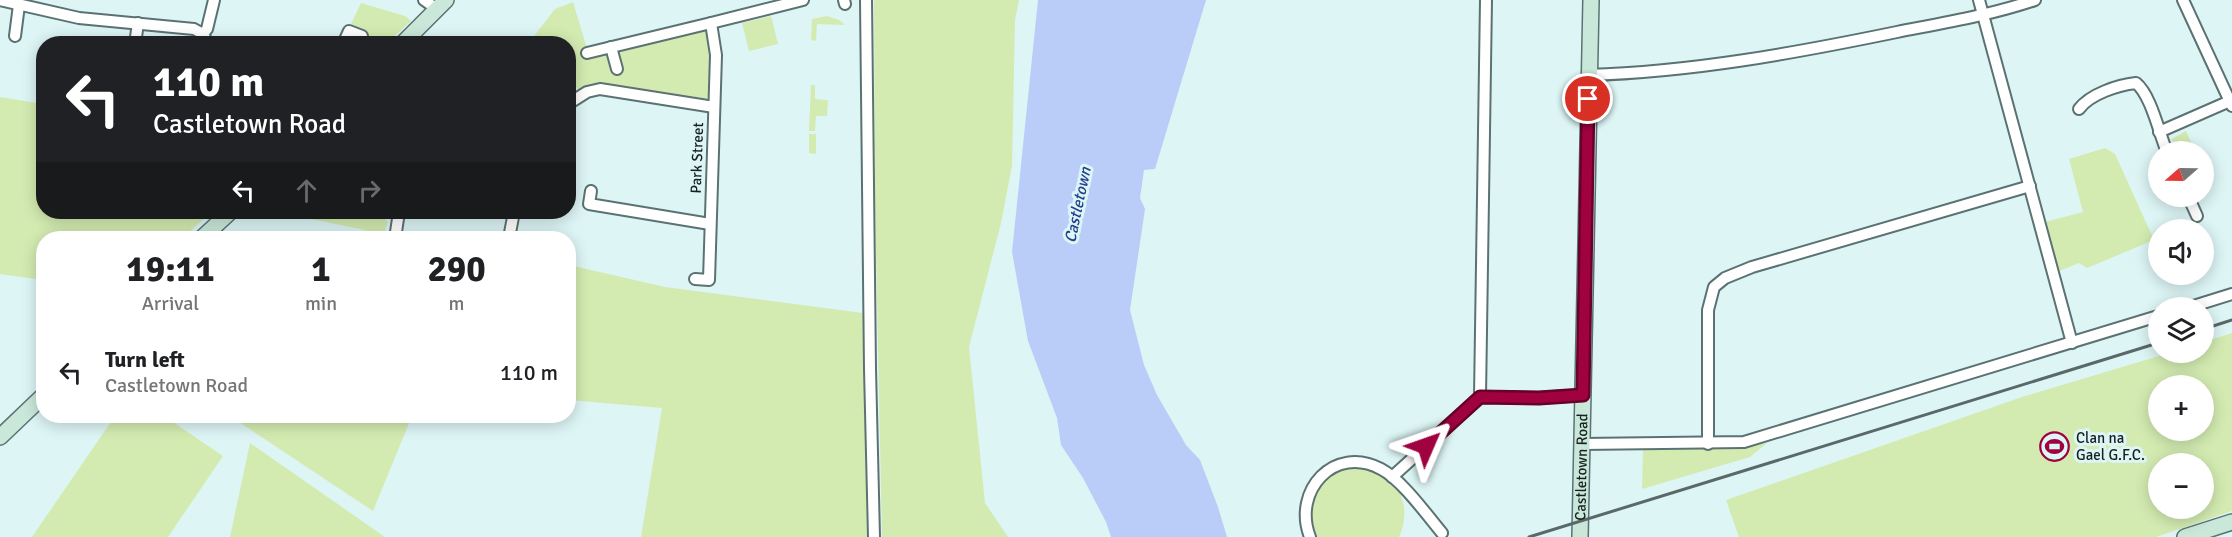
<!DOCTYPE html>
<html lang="en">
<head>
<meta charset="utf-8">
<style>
  body { margin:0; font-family:Signika,sans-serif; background:#f6f6f6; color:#202124; height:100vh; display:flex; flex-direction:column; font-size:22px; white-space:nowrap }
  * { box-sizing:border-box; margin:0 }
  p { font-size:20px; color:#757577 }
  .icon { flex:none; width:33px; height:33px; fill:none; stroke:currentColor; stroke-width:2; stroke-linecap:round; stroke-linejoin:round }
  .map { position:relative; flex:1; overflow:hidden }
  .side { position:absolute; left:36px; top:231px; width:540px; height:192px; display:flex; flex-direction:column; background:#fff; border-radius:24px; box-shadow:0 3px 15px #0003 }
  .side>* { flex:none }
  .hud { position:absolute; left:36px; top:36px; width:540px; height:183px; border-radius:24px; box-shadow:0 3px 15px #0003; background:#202124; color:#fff; overflow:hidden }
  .needle { width:39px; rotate:250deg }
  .fabs { position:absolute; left:2148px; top:141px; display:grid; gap:12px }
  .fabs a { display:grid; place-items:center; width:66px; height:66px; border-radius:50%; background:#fff; box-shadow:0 3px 15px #0003; font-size:30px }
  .pin { position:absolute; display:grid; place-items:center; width:51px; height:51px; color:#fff; margin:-26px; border:3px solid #fff; border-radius:50%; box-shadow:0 2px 6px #0007 }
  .me { position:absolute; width:66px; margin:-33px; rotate:47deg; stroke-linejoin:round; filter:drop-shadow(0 0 4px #0008) }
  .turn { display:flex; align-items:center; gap:21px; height:126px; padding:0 18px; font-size:27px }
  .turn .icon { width:78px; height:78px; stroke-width:2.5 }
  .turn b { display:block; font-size:42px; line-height:51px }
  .lanes { display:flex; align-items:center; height:57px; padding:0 18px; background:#0003; justify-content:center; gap:30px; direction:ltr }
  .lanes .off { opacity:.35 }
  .eta { display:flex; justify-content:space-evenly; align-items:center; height:102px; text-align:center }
  .eta b { font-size:36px; font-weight:700; line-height:42px }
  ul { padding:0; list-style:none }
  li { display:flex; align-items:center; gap:18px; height:78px; padding:0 18px }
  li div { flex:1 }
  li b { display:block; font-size:22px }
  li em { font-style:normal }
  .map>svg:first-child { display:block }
  .green { fill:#d3ebb1; fill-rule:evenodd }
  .water { fill:#bacdf8 }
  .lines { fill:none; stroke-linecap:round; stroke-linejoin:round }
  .street-casing { stroke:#5c7272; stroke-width:14 }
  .secondary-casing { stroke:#5c7272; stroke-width:18 }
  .street { stroke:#fff; stroke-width:10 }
  .secondary { stroke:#cae8da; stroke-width:15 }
  .rail { stroke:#5a6868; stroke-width:3 }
  .route-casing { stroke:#680129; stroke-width:15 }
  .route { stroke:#a0023f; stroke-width:10 }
  .labels { text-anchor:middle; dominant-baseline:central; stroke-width:6; stroke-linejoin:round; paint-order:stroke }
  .street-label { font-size:15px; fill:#172020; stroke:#ddf5f5 }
  .poi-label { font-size:15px; fill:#172020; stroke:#ddf5f5; text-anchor:start }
  .water-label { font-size:16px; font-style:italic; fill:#23408e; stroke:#ddf5f5 }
</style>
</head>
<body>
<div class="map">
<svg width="2232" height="537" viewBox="0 0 2232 537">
  <rect width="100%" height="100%" fill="#ddf5f5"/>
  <g class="green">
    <polygon points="874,0 1019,0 1015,20 1012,166 1001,223 969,347 985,503 1008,537 882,537 875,202"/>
    <polygon points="573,2 590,58 607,56 622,68 619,55 621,52 701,30 707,33 711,39 708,96 707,99 699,100 599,84 581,91 573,86 569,87 568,44 528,44 555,9"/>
    <polygon points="361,3 405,16 411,21 387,43 355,43 360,43 366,31 351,24"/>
    <polygon points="771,16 778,44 749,51 742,23"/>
    <polygon points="827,16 839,20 845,25 817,24 816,41 811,40 812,19"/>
    <polygon points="811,85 815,85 815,99 828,100 827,116 816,116 815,131 809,131"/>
    <polygon points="0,97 43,104 44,212 211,212 183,238 44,238 43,280 0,274"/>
    <polygon points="2186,131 2195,151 2176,151 2172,139"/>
    <polygon points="809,134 816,134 816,154 809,153"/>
    <polygon points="2105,148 2115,154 2154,240 2087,268 2079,263 2059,271 2045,222 2083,212 2069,159"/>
    <polygon points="277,212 382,212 381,216 388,222 384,234"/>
    <polygon points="569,265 665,287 863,313 867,537 641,537 662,408 569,400"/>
    <path d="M 2232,333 L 2232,511 L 2156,537 L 1739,537 L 1726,500 L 2022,397 L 2169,353 L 2204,352 L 2204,342 ZM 2158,386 L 2204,386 L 2204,430 L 2158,430 ZM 2158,464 L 2204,464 L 2204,508 L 2158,508 Z"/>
    <polygon points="115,416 164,416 223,456 168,537 32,537"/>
    <polygon points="230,416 412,416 373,511"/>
    <polygon points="250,443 385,537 230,537"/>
    <polygon points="1767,443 1750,457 1642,489 1643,449 1740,448"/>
    <path d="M 1356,465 C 1364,468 1376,469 1383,474 C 1404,488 1410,514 1399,537 L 1313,537 L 1309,526 L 1312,494 L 1332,472 Z"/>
  </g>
  <polygon class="water" points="1038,0 1206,0 1155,169 1144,170 1140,198 1145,209 1130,310 1144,365 1157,395 1186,445 1200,460 1218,507 1227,537 1111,537 1106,522 1083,478 1061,445 1057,418 1028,341 1012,252"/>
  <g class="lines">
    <defs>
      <g id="street">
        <polyline points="0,0 79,18 194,29 203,34 208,44"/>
        <polyline points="424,0 437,9"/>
        <polyline points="844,0 845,4"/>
        <polyline points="866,0 870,369 874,537"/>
        <polyline points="1979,0 2072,343"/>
        <polyline points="2183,0 2232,106"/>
        <polyline points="203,34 207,29 214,0"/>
        <polyline points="15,36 19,5"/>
        <polyline points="135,44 138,23"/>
        <polyline points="343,44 349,31 362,36"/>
        <polyline points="611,47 617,69"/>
        <polyline points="587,53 711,23"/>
        <path d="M 1588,75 C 1692,72 1795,53 1897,32 C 1943,23 1991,15 2035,0"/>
        <polyline points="568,104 587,92 600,89 714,107"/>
        <path d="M 2079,109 C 2090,94 2118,85 2136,83 C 2151,95 2159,133 2167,152"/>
        <polyline points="2159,132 2230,101"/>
        <polyline points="591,191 589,204 710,224"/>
        <polyline points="2188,196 2197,216"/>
        <polyline points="396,232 399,212"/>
        <polyline points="509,238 514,212"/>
        <polyline points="695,279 709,280 716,55 711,23 803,0"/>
        <polyline points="2187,308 2232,294"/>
        <polyline points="1480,397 1486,0"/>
        <polyline points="1582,444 1744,442 2158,316"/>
        <polyline points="1708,444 1708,310 1714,287 1725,278 1752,267 2030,186"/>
        <polyline points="1392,477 1480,397 1539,398 1583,395"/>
        <path d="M 1310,537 C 1292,491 1334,444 1381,469 C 1401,479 1427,515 1442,533"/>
      </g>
      <g id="secondary">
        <polyline points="402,44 446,0"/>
        <polyline points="202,238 230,212"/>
        <polyline points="0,437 44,395"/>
        <path id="s1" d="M 1580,537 L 1591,0"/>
        <polyline points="2185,537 2232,522"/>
      </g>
    </defs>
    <use href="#street" class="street-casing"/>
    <use href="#secondary" class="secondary-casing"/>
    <use href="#street" class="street"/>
    <use href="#secondary" class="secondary"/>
    <g class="rail">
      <polyline points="2204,329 2232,320"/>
      <polyline points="1529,537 2158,343"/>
    </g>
  </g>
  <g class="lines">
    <defs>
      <polyline id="route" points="1426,446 1480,397 1539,398 1583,395 1588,99"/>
    </defs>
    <use href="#route" class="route-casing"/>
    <use href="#route" class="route"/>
  </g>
  <defs>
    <symbol id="stadium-ring" viewBox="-11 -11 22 22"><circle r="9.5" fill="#ddf5f5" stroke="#a0023f" stroke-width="1.5"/><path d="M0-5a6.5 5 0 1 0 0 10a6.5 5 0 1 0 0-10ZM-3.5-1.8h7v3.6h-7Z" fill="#a0023f"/></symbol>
  </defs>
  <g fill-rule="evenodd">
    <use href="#stadium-ring" x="2038" y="430" width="33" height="33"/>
  </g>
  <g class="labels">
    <g class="street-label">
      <text transform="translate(697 158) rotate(-88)">Park Street</text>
      <text stroke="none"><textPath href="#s1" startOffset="70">Castletown Road</textPath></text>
    </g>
    <g class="poi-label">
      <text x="2076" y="438">Clan na<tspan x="2076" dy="17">Gael G.F.C.</tspan></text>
    </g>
    <g class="water-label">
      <text transform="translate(1078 205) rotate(-78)">Castletown</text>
    </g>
  </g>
</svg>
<div class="fabs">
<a><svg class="needle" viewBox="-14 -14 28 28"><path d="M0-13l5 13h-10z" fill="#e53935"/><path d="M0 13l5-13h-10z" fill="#757577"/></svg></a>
<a><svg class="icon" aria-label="sound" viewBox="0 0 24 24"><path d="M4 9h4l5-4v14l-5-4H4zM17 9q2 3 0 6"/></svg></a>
<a><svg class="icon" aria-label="layers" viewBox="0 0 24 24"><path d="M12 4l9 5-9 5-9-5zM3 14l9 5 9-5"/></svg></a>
<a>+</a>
<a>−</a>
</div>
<div class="pin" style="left:1588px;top:99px;background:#d93025"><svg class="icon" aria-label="arrive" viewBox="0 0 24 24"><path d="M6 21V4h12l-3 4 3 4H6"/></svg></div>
<svg class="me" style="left:1426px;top:446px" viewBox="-20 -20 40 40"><path d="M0-17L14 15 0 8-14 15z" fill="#a0023f" stroke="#fff" stroke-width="4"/></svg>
<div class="hud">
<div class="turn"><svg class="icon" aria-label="left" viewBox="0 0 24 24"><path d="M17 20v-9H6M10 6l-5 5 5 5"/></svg><div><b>110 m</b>Castletown Road</div></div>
<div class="lanes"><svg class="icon" aria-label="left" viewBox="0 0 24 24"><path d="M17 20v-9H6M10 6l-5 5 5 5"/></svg><svg class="icon off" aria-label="ahead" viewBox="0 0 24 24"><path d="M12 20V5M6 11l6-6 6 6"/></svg><svg class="icon off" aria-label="right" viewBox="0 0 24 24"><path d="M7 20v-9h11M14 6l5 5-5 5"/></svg></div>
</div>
<section class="side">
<div class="eta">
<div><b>19:11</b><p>Arrival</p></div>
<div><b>1</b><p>min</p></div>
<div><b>290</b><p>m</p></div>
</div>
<ul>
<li><svg class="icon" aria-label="left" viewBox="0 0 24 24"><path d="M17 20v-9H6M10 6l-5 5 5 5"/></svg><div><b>Turn left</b><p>Castletown Road</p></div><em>110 m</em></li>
</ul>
</section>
</div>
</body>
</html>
